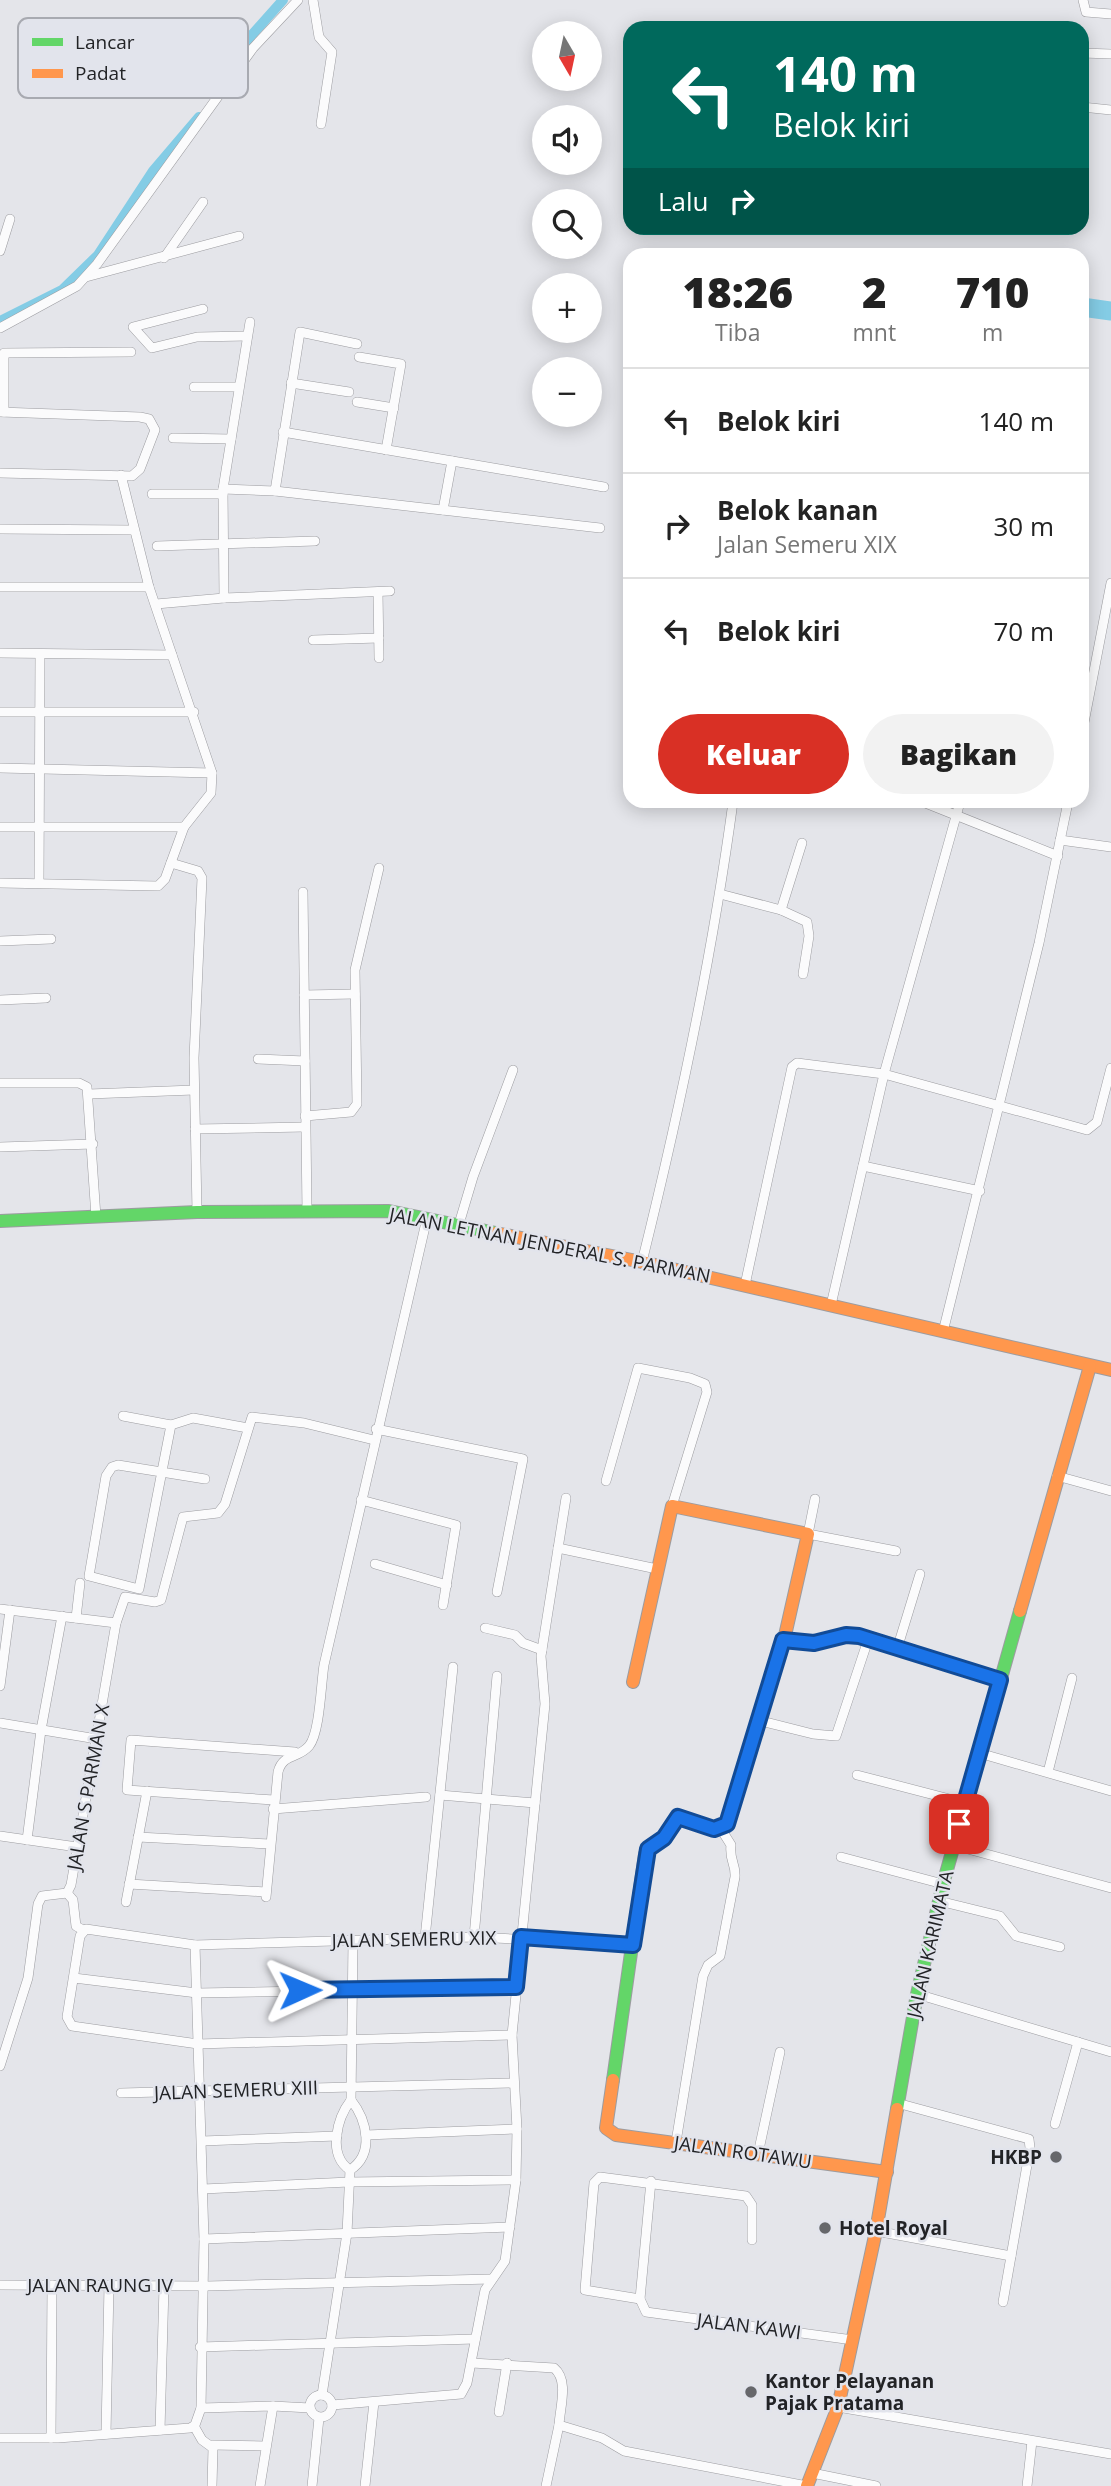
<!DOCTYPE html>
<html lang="id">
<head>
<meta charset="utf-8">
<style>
  body { margin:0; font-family:"Open Sans",sans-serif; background:#f2f2f2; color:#222; height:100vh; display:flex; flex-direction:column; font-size:26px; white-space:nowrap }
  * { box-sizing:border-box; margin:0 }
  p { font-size:23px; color:#767676 }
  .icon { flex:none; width:38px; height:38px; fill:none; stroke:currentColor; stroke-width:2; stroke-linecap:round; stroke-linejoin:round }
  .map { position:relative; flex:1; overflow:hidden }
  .panel { position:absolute; left:623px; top:248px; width:466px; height:560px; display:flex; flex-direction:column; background:#fff; border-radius:21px; box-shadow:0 4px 18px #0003 }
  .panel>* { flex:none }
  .banner { position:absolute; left:623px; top:21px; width:466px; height:214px; border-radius:21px; box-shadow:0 4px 18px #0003; background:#00695c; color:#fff; overflow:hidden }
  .needle { width:46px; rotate:171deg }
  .buttons { position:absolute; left:532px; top:21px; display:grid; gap:14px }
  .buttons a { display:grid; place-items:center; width:70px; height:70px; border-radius:50%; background:#fff; box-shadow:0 4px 18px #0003; font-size:35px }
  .pin { position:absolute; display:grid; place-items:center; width:60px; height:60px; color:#fff; margin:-30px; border-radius:14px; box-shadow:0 4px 10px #0006 }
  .me { position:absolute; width:77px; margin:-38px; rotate:89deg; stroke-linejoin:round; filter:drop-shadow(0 0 5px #0008) }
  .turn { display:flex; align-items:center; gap:24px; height:147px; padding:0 35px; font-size:32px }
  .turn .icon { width:91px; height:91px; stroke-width:2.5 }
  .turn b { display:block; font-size:49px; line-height:60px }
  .then { display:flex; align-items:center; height:66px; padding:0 35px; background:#0003; gap:14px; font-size:26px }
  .eta { display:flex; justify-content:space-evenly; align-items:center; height:119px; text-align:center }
  .eta b { font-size:42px; font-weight:800; line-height:49px }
  .primary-button { display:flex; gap:14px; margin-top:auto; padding:14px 35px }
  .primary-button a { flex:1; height:80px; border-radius:42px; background:#d93025; color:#fff; font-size:28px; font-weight:800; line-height:80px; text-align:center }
  .primary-button a+a { background:#f2f2f2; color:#222 }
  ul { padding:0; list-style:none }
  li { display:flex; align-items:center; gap:21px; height:105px; padding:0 35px; border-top:2px solid #e0e0e0 }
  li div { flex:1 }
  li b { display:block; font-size:26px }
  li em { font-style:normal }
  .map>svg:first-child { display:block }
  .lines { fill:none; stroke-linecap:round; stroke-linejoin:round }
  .canal { stroke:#84cce5; stroke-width:10 }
  .river { stroke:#84cce5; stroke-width:19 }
  .street-casing { stroke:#9c9ca0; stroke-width:10 }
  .fast-casing { stroke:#9c9ca0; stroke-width:14 }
  .slow-casing { stroke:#9c9ca0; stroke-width:14 }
  .street { stroke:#fbfbfc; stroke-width:9 }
  .fast { stroke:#63d668; stroke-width:12 }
  .slow { stroke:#ff974d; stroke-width:12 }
  .route-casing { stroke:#114b97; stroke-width:18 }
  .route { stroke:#1a73e8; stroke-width:12 }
  .poi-dot { fill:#66676b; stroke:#e2e4ec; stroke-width:2.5 }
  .labels { text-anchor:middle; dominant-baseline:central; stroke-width:5; stroke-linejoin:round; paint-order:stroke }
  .street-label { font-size:19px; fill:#222326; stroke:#e2e4ec }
  .poi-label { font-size:19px; font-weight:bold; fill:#222326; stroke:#e2e4ec; text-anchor:start }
  .key { fill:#e2e4ec; stroke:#a8aab1; stroke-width:2 }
  .key-label { font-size:19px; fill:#222326 }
</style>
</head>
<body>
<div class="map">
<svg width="1111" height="2486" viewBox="0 0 1111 2486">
  <rect width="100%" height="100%" fill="#e4e5ea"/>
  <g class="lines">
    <g class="canal">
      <polyline points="218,93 241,47 283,0"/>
      <polyline points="0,321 62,290 98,255 153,171 199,117"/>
    </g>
    <polyline class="river" points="1082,307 1111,311"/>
    <defs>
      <g id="street">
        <polyline points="313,0 319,37 332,52 321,124"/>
        <polyline points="1083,0 1086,12 1111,14"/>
        <polyline points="1082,53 1111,54"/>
        <polyline points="1082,107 1111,110"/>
        <polyline points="0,251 10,219"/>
        <polyline points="164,258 203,202"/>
        <polyline points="86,277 239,236"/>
        <polyline points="203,309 133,327 152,348 197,337 247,336"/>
        <polyline points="0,328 77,286 97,264 253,48 298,0"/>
        <polyline points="359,357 401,364 386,450"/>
        <polyline points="291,383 349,392"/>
        <polyline points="194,387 239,387"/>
        <polyline points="357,402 394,408"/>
        <polyline points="0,412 140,417 149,419 155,430 140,469 132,476 0,473"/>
        <polyline points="4,412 4,353 131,352"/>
        <polyline points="283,432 604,487"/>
        <polyline points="173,438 231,439"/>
        <polyline points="223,489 275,491 300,332 357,344"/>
        <polyline points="275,491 600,528"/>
        <polyline points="152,494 223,494"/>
        <polyline points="443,510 452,461"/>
        <polyline points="0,529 132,530"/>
        <polyline points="157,546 315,541"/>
        <polyline points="0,587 149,587"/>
        <polyline points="378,592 379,658"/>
        <polyline points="224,598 223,489 250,322"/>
        <polyline points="156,604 224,598 390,591"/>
        <polyline points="313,640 379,638"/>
        <polyline points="0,653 172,655"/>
        <polyline points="0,712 194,712"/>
        <polyline points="1082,733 1111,583"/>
        <polyline points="0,768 212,773"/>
        <polyline points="923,802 1058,856"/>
        <polyline points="0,827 184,827"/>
        <polyline points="1060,840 1111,847"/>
        <polyline points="171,863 198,871 202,878 194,1058 197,1212"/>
        <polyline points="0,883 158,886 165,879 184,827 211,793 212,773 149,587 121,475"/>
        <polyline points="39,883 40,654"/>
        <polyline points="303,892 307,1211"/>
        <polyline points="720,894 781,910 807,922 809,936 803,974"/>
        <polyline points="781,910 802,843"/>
        <polyline points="0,941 51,939"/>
        <polyline points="304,995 355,994"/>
        <polyline points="0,1000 46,998"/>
        <polyline points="258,1059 305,1061"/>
        <polyline points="0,1083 79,1083 87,1087 96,1217"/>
        <polyline points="89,1094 194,1090"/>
        <polyline points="305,1116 351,1112 357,1104 355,970 379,868"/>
        <polyline points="195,1129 305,1127"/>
        <polyline points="0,1147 93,1144"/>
        <polyline points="863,1166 980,1191"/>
        <polyline points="459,1224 473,1177 513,1070"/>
        <path d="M 642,1262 C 680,1109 712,958 733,802"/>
        <polyline points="745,1285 792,1067 797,1063 884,1074 1087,1130 1097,1122 1111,1068"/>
        <polyline points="831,1305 884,1074 960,802"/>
        <polyline points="943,1332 1039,943 1068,802"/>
        <polyline points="123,1416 171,1425"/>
        <polyline points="376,1429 523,1459 497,1592"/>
        <polyline points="1057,1476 1111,1491"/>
        <polyline points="205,1479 118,1465 112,1467 106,1476 89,1576 139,1589 171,1425 193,1418 248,1428"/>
        <polyline points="606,1481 638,1368 690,1378 705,1384 707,1392 672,1506"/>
        <polyline points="815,1499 808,1534 896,1551"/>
        <polyline points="361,1500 456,1525 443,1605"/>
        <polyline points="558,1548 657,1569"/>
        <polyline points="375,1564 447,1585"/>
        <polyline points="0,1609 116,1623"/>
        <polyline points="76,1618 80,1583"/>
        <polyline points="485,1628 515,1635 523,1643 542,1650"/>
        <polyline points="784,1640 814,1643 846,1635 859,1636 1000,1680"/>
        <polyline points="897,1649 920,1574"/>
        <polyline points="0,1686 10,1610"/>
        <polyline points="757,1720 813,1734 836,1736 868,1640"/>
        <polyline points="0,1723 97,1739"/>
        <polyline points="979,1753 1111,1791"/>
        <polyline points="1048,1772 1072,1678"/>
        <polyline points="857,1775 965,1803"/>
        <polyline points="440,1795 535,1803"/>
        <polyline points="274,1800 127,1790 131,1740 295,1752"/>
        <polyline points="273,1809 426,1797"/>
        <polyline points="0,1836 77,1847"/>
        <polyline points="138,1837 270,1844"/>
        <polyline points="27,1840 41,1730 62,1616"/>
        <polyline points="953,1845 1111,1888"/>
        <polyline points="841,1857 943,1884"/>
        <polyline points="129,1884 266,1892"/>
        <polyline points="67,1893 73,1900 76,1926 83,1930"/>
        <path d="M 266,1897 L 278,1772 C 283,1753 298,1759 309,1746 C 320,1733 321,1683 324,1665 L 427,1218"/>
        <polyline points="939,1901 1000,1916 1016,1936 1060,1947"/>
        <polyline points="126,1902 147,1791"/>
        <polyline points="474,1937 497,1676"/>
        <polyline points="425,1938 453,1667"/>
        <polyline points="74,1978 197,1993 516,1987"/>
        <polyline points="917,1994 1111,2052"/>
        <polyline points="512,2035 198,2044 72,2026 67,2017 80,1936 86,1929 195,1945 474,1937 633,1945"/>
        <polyline points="0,2066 28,1978 38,1904 42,1896 67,1893 71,1885 116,1623 125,1597 155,1602 161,1600 183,1517 218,1513 225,1504 252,1417 304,1423 374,1440"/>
        <polyline points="121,2093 514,2083"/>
        <polyline points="351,2100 353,1941"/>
        <path d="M 351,2100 C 367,2120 375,2154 350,2170 C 327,2155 337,2118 351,2100 Z"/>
        <polyline points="897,2103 1029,2139 1030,2148 1003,2302"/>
        <polyline points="1055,2124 1078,2042"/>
        <polyline points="366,2135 517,2129"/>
        <polyline points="202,2141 337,2136"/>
        <path d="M 676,2142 L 703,1976 L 708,1965 L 720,1956 L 735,1877 C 736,1863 729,1861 731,1845 L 721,1829"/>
        <polyline points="758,2154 780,2052"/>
        <polyline points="651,2181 640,2299 646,2312 853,2340"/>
        <polyline points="203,2189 349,2182 516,2180"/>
        <polyline points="876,2231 1011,2256"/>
        <polyline points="204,2239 510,2227"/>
        <polyline points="0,2285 207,2286 492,2279"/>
        <polyline points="640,2299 585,2290 594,2183 600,2177 746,2196 752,2205 752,2240"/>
        <polyline points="200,2347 475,2339"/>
        <path d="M 472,2363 L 554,2368 C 569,2380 560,2407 559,2425 L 602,2438 L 624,2451 L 807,2486"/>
        <circle cx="321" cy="2406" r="11"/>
        <polyline points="322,2395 347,2233 350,2170"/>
        <polyline points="332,2405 461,2394 467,2383 485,2290 505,2261 516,2180 517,2129 512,2035 545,1704 541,1656 566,1498"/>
        <polyline points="838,2407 1111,2454"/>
        <polyline points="201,2408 273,2406 310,2408"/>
        <polyline points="499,2412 507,2363"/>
        <polyline points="194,2426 202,2440 213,2448 212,2486"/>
        <polyline points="160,2430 164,2286"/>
        <polyline points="106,2434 109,2285"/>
        <polyline points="0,2438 58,2438 190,2428 195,2425 201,2408 204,2239 195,1945"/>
        <polyline points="51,2438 52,2285"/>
        <polyline points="212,2445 266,2446"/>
        <polyline points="812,2473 876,2486"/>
        <polyline points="260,2486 273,2406"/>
        <polyline points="312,2486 319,2418"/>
        <polyline points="365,2486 374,2402"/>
        <polyline points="546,2486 559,2425"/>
        <polyline points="1027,2486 1032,2441"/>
      </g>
      <g id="fast">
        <polyline points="0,1221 197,1212 389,1211 496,1233"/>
        <polyline points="613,2080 645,1854 665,1836 679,1817 714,1829 727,1823 735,1798"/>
        <polyline points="897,2109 917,1994 943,1884 1020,1611"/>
      </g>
      <g id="slow">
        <polyline points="496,1233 642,1262 1111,1370"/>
        <polyline points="1020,1611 1090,1366"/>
        <polyline points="633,1682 672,1506 808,1534 784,1640 735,1798"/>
        <polyline points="613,2080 606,2128 616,2135 887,2172"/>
        <polyline points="807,2486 838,2407 876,2231 897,2109"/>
      </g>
    </defs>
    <use href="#street" class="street-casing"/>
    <use href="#fast" class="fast-casing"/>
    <use href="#slow" class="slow-casing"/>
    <use href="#street" class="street"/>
    <use href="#fast" class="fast"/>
    <use href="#slow" class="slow"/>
  </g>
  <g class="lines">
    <defs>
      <polyline id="route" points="300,1990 516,1987 521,1937 633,1945 648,1849 664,1838 678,1817 714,1829 727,1824 783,1640 814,1643 846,1635 859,1636 1000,1680 959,1824"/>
    </defs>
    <use href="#route" class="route-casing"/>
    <use href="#route" class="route"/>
  </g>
  <g class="poi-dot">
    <circle cx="1056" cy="2157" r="7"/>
    <circle cx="825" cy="2228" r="7"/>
    <circle cx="751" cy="2392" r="7"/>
  </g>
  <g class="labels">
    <g class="street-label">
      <text transform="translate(550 1245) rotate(11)">JALAN LETNAN JENDERAL S. PARMAN</text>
      <text transform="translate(88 1787) rotate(-80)">JALAN S PARMAN X</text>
      <text transform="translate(414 1939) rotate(-1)">JALAN SEMERU XIX</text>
      <text transform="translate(930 1944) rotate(-77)">JALAN KARIMATA</text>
      <text transform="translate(236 2090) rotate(-2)">JALAN SEMERU XIII</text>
      <text transform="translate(743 2152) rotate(8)">JALAN ROTAWU</text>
      <text x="100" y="2285">JALAN RAUNG IV</text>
      <text transform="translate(749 2326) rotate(7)">JALAN KAWI</text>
    </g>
    <g class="poi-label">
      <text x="1042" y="2157" text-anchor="end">HKBP</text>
      <text x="839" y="2228">Hotel Royal</text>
      <text x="765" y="2381">Kantor Pelayanan<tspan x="765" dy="22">Pajak Pratama</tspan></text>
    </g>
  </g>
  <rect x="18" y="18" width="230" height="80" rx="10" class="key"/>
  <rect x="32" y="38" width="31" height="8" fill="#63d668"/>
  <rect x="32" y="69" width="31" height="9" fill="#ff974d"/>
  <g class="key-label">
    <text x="75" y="49">Lancar</text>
    <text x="75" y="80">Padat</text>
  </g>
</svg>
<div class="buttons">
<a><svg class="needle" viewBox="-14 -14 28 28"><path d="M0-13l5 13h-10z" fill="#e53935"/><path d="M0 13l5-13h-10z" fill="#767676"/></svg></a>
<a><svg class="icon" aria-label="sound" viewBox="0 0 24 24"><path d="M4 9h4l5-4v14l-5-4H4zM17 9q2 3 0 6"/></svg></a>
<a><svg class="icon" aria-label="search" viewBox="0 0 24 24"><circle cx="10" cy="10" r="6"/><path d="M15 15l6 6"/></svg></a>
<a>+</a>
<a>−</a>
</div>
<div class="pin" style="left:959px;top:1824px;background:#d93025"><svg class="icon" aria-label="arrive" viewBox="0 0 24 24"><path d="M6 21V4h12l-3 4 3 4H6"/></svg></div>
<svg class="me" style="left:300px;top:1990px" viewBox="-20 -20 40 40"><path d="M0-17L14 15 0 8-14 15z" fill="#1a73e8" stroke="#fff" stroke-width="4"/></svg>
<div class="banner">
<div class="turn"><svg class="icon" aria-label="left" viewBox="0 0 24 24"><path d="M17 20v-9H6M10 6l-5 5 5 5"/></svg><div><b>140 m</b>Belok kiri</div></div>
<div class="then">Lalu<svg class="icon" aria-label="right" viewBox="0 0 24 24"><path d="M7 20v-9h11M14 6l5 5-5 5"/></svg></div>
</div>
<section class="panel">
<div class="eta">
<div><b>18:26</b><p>Tiba</p></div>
<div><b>2</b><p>mnt</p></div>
<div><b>710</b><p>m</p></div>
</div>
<ul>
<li><svg class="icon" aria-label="left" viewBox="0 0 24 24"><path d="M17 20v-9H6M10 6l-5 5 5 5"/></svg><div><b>Belok kiri</b></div><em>140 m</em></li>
<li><svg class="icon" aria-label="right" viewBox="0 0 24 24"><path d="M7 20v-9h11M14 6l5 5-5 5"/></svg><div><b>Belok kanan</b><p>Jalan Semeru XIX</p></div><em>30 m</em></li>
<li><svg class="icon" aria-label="left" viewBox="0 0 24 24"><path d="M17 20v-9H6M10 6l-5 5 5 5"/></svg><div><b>Belok kiri</b></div><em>70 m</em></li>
</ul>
<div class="primary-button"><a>Keluar</a><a>Bagikan</a></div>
</section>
</div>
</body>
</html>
